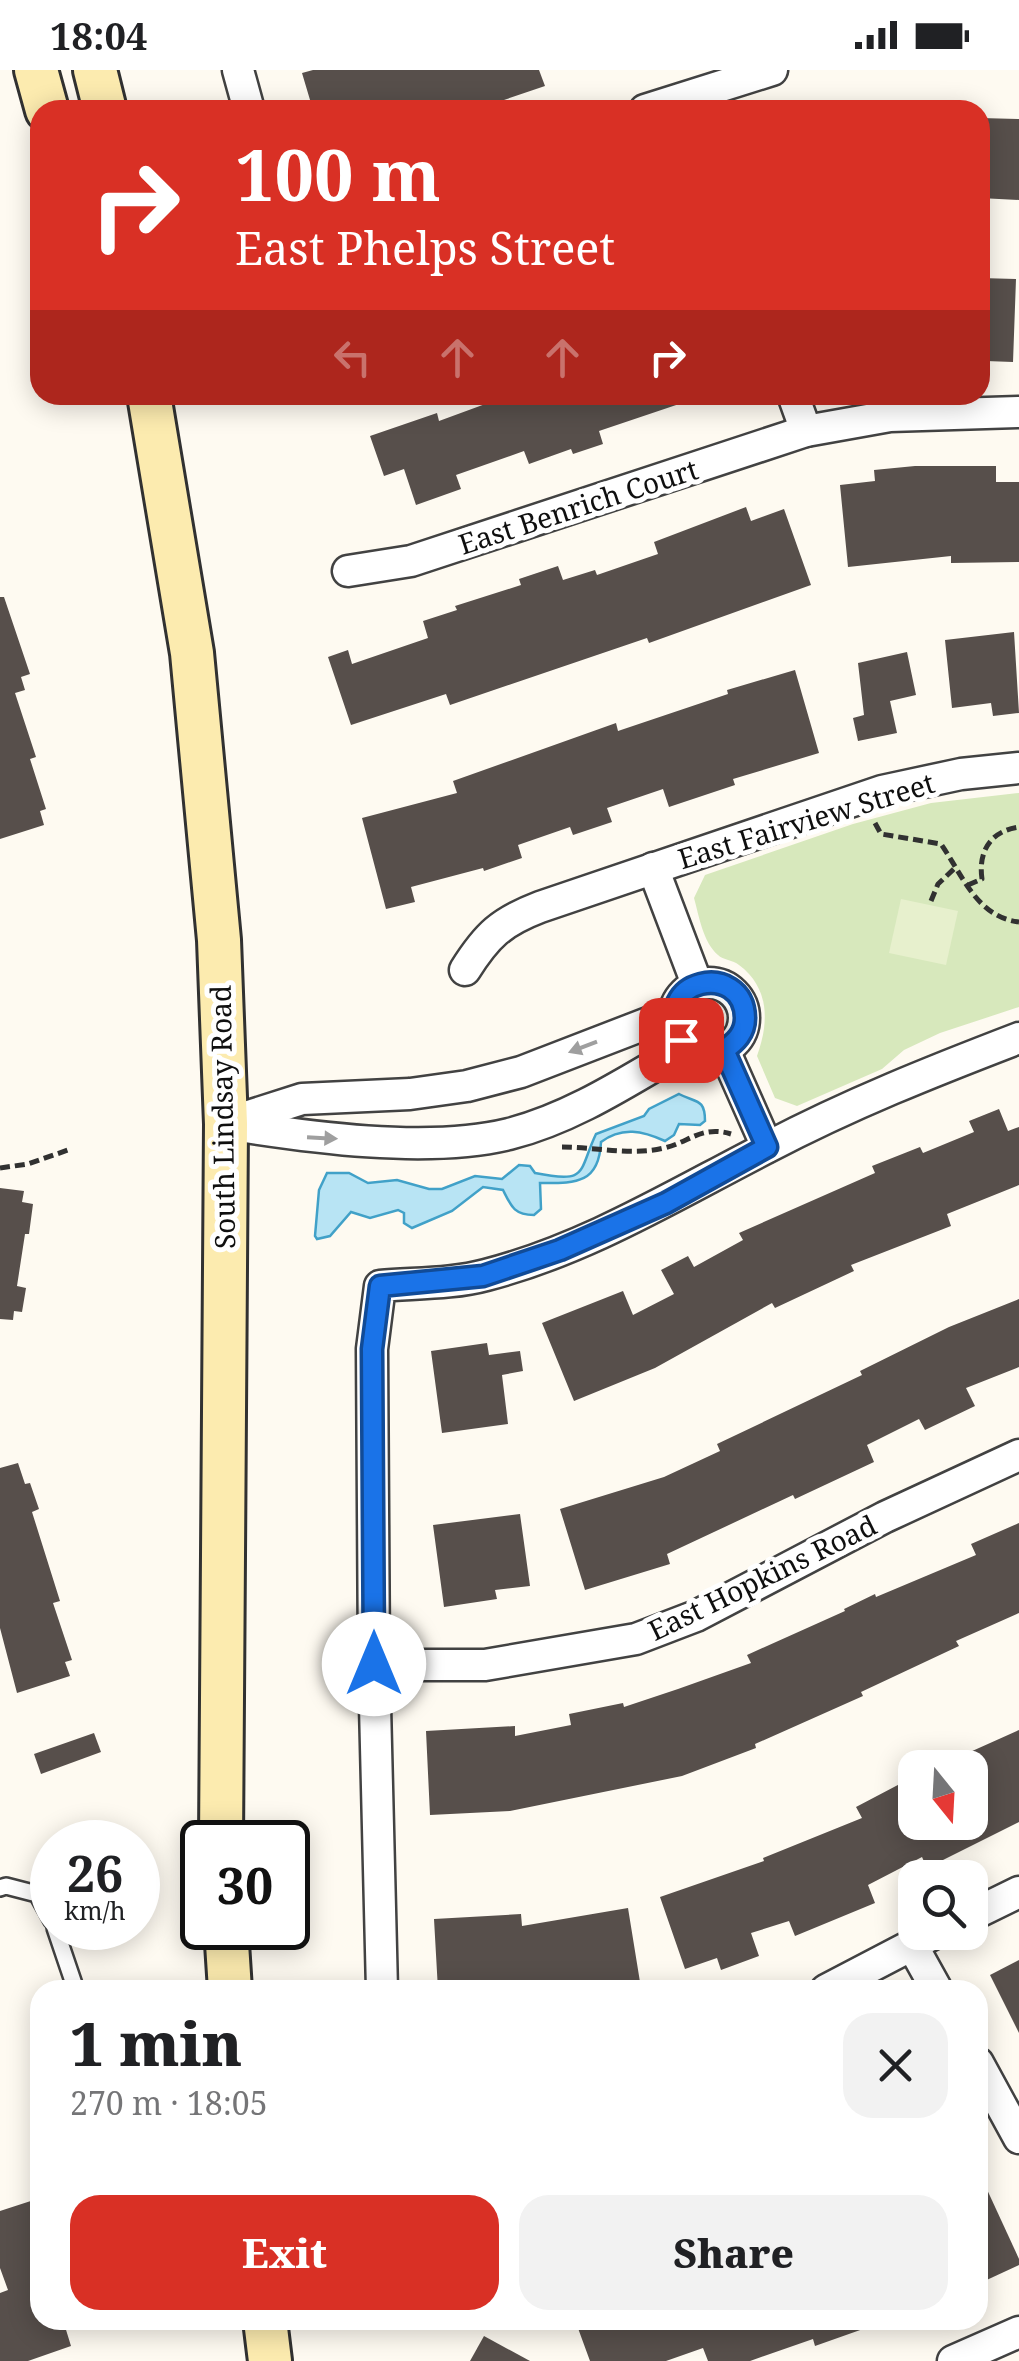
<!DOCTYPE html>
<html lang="en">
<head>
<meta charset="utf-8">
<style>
  body { margin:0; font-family:"Noto Serif",serif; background:#f2f2f2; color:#202124; height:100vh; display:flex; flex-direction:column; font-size:38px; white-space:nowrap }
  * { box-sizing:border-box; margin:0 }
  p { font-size:32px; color:#757577 }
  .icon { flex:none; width:55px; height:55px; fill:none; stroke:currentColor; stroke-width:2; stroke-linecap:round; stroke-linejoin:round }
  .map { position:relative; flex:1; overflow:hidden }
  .panel { position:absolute; left:30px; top:1910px; width:958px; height:350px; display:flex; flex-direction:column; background:#fff; border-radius:30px; box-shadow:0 5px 25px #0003 }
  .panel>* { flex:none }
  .hud { position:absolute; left:30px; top:30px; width:960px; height:305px; border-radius:30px; box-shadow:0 5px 25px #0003; background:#d93025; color:#fff; overflow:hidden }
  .needle { width:65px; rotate:162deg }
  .buttons { position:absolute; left:898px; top:1680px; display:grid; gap:20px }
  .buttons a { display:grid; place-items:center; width:90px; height:90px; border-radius:20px; background:#fff; box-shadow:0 5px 25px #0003; font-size:50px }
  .speed { position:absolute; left:30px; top:1750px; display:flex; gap:20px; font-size:50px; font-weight:700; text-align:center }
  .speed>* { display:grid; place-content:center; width:130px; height:130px; border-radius:50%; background:#fff; box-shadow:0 5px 25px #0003; line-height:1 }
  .speed small { font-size:25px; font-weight:400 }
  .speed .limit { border:5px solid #111; border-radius:15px; background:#fff; color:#111 }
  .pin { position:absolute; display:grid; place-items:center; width:85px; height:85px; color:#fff; margin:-42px; border-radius:20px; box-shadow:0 5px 15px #0006 }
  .me { position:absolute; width:110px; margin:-55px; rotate:0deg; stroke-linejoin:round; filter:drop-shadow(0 0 8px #0008) }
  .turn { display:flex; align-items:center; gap:35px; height:210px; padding:0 40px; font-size:45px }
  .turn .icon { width:130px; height:130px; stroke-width:2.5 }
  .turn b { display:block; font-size:70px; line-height:85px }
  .lanes { display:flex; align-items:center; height:95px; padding:0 40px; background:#0003; justify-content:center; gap:50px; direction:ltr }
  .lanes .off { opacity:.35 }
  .round { display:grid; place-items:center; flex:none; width:105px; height:105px; border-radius:30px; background:#f2f2f2 }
  .headline { display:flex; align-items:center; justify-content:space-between; height:170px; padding:0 40px }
  h1 { font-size:60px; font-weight:800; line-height:75px }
  .action { display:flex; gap:20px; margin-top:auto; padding:20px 40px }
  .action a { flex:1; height:115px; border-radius:30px; background:#d93025; color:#fff; font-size:40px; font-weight:800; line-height:115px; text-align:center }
  .action a+a { background:#f2f2f2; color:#202124 }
  .status { display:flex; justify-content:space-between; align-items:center; height:70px; padding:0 50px; background:#fff; direction:ltr }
  .status svg { height:28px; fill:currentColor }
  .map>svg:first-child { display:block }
  .green { fill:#d7e8bc }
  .pitch { fill:#e7f0cd }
  .water { fill:#b8e4f4; stroke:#41a1c8; stroke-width:2.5 }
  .building { fill:#574f4b }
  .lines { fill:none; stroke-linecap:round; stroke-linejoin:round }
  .lane-casing { stroke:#424242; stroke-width:20 }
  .street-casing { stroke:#424242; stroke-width:35 }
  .secondary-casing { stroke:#313131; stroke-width:48 }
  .path { stroke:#313131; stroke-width:5; stroke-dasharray:10 5; stroke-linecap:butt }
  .lane { stroke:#fff; stroke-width:15 }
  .street { stroke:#fff; stroke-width:30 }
  .secondary { stroke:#fcebaf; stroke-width:42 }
  .oneway { fill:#9f9f9f }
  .route-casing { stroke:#114b97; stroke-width:25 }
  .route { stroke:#1a73e8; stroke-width:18 }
  .labels { text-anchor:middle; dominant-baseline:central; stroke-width:10; stroke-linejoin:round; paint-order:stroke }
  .street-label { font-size:28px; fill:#0f0f0f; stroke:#fff }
</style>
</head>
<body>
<div class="status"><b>18:04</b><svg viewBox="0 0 49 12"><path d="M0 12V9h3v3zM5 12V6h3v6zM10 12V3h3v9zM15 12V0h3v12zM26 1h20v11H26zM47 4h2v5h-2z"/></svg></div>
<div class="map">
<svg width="1019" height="2291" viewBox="0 0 1019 2291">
  <rect width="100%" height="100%" fill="#fefaf1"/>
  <path class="green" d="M 1019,723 L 1019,937 L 940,963 L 904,980 L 882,999 L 797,1036 L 775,1028 L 757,986 C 769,953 770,918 739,895 C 733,890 723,890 718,885 C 703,872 699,846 694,828 L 705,805 L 853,754 L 931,733 Z"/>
  <polygon class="pitch" points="901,829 958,841 946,895 889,883"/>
  <path class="water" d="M 679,1024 C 696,1033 705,1028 705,1051 L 700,1055 L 679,1054 L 674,1065 L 665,1071 C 643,1061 622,1056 601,1072 C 599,1115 574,1113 540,1113 L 541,1139 L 534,1145 C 514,1145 511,1136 503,1120 L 483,1117 L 452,1141 L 412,1158 L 404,1153 L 404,1143 L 398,1140 L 370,1148 L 351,1142 L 330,1166 L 317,1169 L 315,1166 L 319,1120 L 327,1103 L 349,1103 L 368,1113 L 397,1110 L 429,1119 L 442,1119 L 475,1106 L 502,1109 L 519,1095 L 530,1096 L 535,1103 C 589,1114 578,1102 596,1064 L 644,1046 L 649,1039 Z"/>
  <g class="building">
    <polygon points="313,0 539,0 545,16 498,32 500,40 471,40 468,32 448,40 313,40 302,3"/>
    <polygon points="980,48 1019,49 1019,130 980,128"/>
    <polygon points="980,208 1016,209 1013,292 986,291 986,277 980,277"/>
    <polygon points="485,325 694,325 694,329 599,361 603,374 573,384 571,379 529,394 524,381 456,405 461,419 416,435 404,399 384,406 370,366 437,343 439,351 488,333"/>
    <polygon points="915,396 996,396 996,412 1019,412 1019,492 951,493 951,486 848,497 840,415 875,411 874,400"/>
    <polygon points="746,437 751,451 784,439 811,515 649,573 647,568 450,635 446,624 351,655 328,587 348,580 352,594 428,568 423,551 457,540 455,536 521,515 519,509 558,496 563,510 595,500 597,505 658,484 654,472"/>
    <polygon points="0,527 4,527 30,604 21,607 25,620 15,623 36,687 30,689 46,739 40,741 44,755 0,769"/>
    <polygon points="1014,562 1019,643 993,646 991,633 952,638 945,570"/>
    <polygon points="907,582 916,625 890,631 897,663 858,671 853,648 864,645 858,593"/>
    <polygon points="795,600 819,683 733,709 735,715 669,737 663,719 607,738 612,752 573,765 570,757 518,775 522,788 484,801 483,798 411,817 415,832 386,839 362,748 457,723 453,711 616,653 618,661 728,624 727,620"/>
    <polygon points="999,1039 1008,1061 1019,1057 1019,1115 947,1144 951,1156 851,1195 854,1201 775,1238 772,1233 655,1298 574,1331 542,1253 623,1221 633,1245 674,1224 661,1200 688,1186 694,1197 743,1170 739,1163 875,1103 872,1096 920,1077 923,1083 974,1062 969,1051"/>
    <polygon points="0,1118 24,1121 22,1132 33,1134 29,1164 25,1164 17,1216 26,1218 22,1242 14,1241 13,1250 0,1249"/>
    <polygon points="1019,1229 1019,1297 966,1318 975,1336 925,1360 919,1349 867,1375 874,1392 795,1429 793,1425 667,1484 670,1494 585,1520 560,1439 664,1407 720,1381 717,1374 862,1305 860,1301 949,1257"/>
    <polygon points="487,1273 489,1285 520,1281 523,1301 502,1305 508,1354 442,1363 431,1281"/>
    <polygon points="18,1393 25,1414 30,1413 39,1439 32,1442 60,1531 53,1533 72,1590 65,1592 70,1606 17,1623 0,1558 0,1398"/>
    <polygon points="520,1444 530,1516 495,1520 497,1529 444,1537 433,1455"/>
    <polygon points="1019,1453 1019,1543 956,1571 959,1576 861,1622 863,1626 755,1674 756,1678 682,1706 510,1741 430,1745 426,1661 515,1656 515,1666 571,1655 569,1644 623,1633 624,1637 678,1619 751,1593 747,1585 845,1541 844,1539 875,1524 876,1527 976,1485 971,1474"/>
    <polygon points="1019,1660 1019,1752 927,1798 922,1787 868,1815 875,1833 795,1866 789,1851 751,1863 759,1886 721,1900 717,1888 685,1899 660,1827 764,1791 763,1788 862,1748 856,1737 915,1706 915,1752 985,1752 970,1719 970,1682"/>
    <polygon points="94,1663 101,1682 41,1704 34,1684"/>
    <polygon points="628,1838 640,1912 595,1920 566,1920 564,1913 552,1915 551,1913 493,1916 493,1920 438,1920 434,1849 521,1844 522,1856"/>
    <polygon points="1019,1890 1019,1963 990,1905"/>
    <polygon points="978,2100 1019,2189 1019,2195 978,2214"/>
    <polygon points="40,2128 40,2250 63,2250 71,2276 28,2291 0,2291 0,2223 8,2220 0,2198 0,2141"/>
    <polygon points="575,2250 879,2250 880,2253 815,2276 813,2269 750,2291 708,2291 703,2278 666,2291 590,2291"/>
    <polygon points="484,2266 530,2291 470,2291"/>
  </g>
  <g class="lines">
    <defs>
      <g id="lane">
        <polyline points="0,1818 6,1816 37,1824 52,1851"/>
        <polyline points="55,1858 76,1920"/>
      </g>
      <g id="street">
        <polyline points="238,0 249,40"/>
        <polyline points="645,40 772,0"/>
        <polyline points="793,325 806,361"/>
        <polyline points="348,501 411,491 806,361 890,346 1019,342"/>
        <polyline points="653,798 697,914"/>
        <path d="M 465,900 C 487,865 501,852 540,837 L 882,721 L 961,704 L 1019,698"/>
        <circle cx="709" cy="948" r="35"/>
        <polyline points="724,980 767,1077"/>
        <polyline points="233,1051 302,1029 410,1024 467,1016 521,1002 674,943"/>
        <path d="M 226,1054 C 308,1067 427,1084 509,1064 C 573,1048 631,1009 688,976"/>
        <polyline points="374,1595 485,1595 636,1569 696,1546 885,1447 1019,1385"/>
        <polyline points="970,1846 1019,1822"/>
        <polyline points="912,1875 937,1920"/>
        <path d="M 382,1920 L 374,1595 L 372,1279 L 380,1216 C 414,1213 453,1214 486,1205 C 587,1179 676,1124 768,1077 C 850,1034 933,1001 1019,968"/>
        <polyline points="826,1920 937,1862"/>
        <polyline points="978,1993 1019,2068"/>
        <polyline points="953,2291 1019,2262"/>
      </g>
      <g id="secondary">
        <polyline points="36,0 47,40"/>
        <polyline points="95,0 105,40"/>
        <polyline points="149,325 192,583 219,870 226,1054 221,1772"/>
        <polyline points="226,1858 230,1920"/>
        <polyline points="265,2250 270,2291"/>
      </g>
    </defs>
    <use href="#lane" class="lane-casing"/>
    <use href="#street" class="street-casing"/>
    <use href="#secondary" class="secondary-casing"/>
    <g class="path">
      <path d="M 875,753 L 881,764 L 941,774 C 963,806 977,847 1019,852"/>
      <path d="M 968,815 L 982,809 C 978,782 990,761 1019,757"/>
      <polyline points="931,831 938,814 957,796"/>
      <path d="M 562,1077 C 595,1077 631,1086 664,1078 C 690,1072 702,1055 731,1064"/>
      <polyline points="0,1098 28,1094 68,1080"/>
    </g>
    <use href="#lane" class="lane"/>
    <use href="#street" class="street"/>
    <use href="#secondary" class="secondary"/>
  </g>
  <defs><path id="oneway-solid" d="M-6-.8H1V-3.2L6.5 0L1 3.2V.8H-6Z" transform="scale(2.5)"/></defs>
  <g class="oneway">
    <use href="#oneway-solid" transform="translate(583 977) rotate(159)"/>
    <use href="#oneway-solid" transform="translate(322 1068) rotate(3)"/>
  </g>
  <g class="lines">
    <defs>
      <path id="route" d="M 374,1594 L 372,1279 L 380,1216 L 483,1206 L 560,1180 L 666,1133 L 767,1077 L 724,980 C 736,972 745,963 745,948 C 744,890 649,908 681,970"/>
    </defs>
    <use href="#route" class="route-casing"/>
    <use href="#route" class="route"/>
  </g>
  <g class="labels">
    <g class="street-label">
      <text transform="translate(578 436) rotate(-18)">East Benrich Court</text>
      <text transform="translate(806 750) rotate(-17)">East Fairview Street</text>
      <text transform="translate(222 1047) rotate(-91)">South Lindsay Road</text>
      <text transform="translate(762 1507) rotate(-26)">East Hopkins Road</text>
    </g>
  </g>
</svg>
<div class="buttons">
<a><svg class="needle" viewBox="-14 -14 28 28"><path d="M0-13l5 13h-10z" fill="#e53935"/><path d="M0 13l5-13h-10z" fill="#757577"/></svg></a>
<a><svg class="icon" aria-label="search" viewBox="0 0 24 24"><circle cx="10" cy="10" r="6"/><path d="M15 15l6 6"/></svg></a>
</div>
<div class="speed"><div>26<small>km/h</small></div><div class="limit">30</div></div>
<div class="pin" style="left:681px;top:970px;background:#d93025"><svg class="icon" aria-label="arrive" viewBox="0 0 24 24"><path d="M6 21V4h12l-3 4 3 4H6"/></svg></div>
<svg class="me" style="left:374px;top:1594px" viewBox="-20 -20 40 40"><circle r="19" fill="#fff"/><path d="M0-13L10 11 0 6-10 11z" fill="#1a73e8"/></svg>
<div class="hud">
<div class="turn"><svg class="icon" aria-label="right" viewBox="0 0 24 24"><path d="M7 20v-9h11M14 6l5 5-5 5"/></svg><div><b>100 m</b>East Phelps Street</div></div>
<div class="lanes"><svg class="icon off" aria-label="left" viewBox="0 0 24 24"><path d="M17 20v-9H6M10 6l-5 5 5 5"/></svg><svg class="icon off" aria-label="ahead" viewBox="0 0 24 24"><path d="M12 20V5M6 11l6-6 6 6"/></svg><svg class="icon off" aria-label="ahead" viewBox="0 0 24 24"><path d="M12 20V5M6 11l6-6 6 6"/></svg><svg class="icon" aria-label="right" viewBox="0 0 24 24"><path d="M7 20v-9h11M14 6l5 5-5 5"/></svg></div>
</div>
<section class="panel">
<div class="headline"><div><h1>1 min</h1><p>270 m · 18:05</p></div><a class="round"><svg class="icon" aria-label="close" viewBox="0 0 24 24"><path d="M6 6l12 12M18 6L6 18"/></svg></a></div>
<div class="action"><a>Exit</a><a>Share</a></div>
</section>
</div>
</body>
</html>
